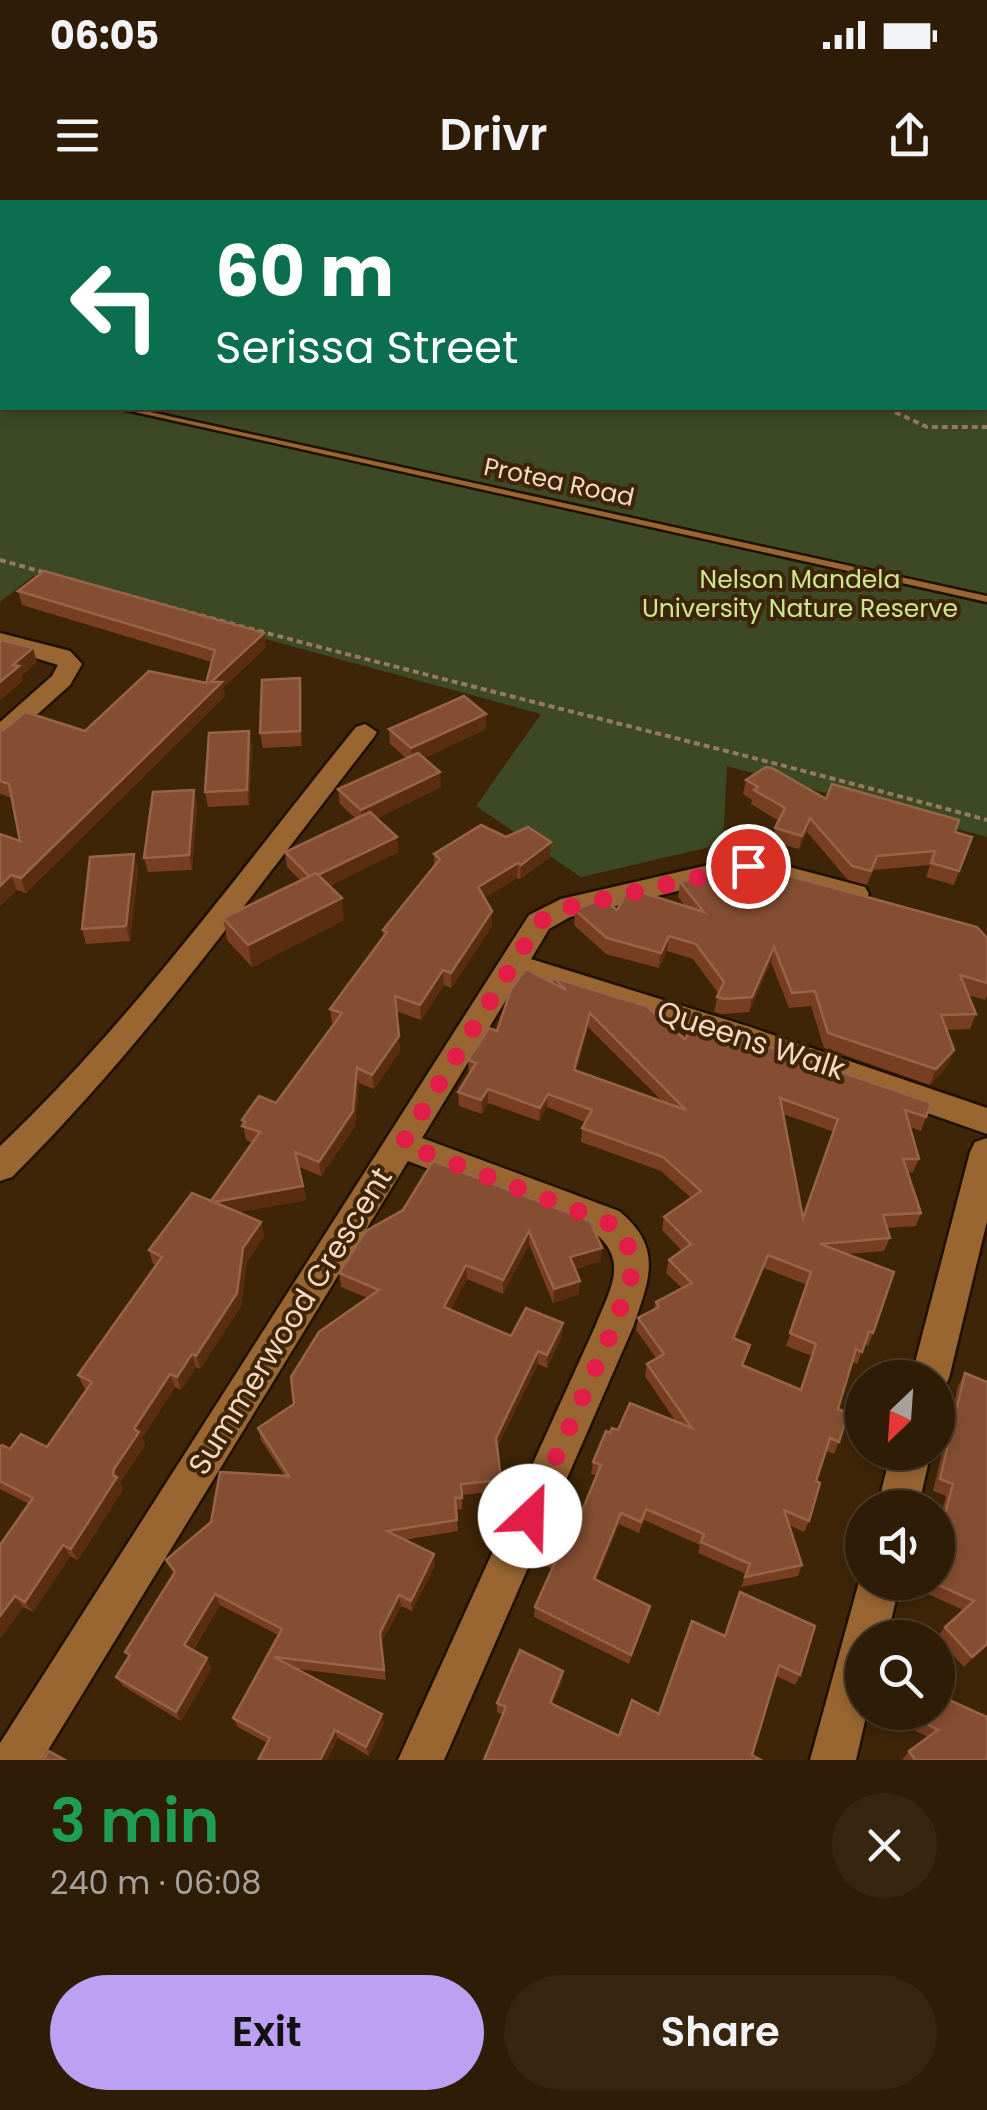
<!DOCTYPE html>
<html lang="en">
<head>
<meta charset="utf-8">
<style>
  body { margin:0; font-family:Poppins,sans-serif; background:#372510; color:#f1f3f6; height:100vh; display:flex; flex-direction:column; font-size:38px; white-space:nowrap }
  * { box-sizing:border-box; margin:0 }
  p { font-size:32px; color:#a7a19b }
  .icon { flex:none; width:55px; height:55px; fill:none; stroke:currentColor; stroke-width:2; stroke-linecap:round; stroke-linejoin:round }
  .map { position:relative; height:1560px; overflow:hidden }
  .sheet { display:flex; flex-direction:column; background:#2f1c06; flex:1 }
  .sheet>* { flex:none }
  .top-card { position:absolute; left:0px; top:0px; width:988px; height:210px; box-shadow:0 5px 15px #0003,0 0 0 2px #4a3a28; background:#0b6e4f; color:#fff; overflow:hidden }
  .needle { width:65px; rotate:205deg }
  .tools { position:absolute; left:845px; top:1160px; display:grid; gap:20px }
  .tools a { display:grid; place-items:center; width:110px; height:110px; border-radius:50%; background:#2f1c06; box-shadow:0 5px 15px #0003,0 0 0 2px #4a3a28; font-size:50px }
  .pin { position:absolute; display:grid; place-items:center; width:85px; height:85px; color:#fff; margin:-42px; border:5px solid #fff; border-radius:50%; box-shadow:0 2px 10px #0007 }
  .me { position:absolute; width:110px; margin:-55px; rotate:24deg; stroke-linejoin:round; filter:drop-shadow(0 0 8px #0008) }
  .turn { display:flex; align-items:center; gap:35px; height:210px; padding:0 50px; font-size:45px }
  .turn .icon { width:130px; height:130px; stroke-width:2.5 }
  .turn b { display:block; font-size:70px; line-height:85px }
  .round { display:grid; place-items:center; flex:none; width:105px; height:105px; border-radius:52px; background:#372510 }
  .overview { display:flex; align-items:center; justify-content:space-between; height:170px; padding:0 50px }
  h1 { font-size:60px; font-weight:600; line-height:75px; color:#1e9e55 }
  .button { display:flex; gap:20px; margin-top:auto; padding:20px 50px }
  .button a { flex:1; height:115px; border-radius:60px; background:#bca0f2; color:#111; font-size:40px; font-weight:600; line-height:115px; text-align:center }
  .button a+a { background:#372510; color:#f1f3f6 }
  .status { display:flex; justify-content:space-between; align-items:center; height:70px; padding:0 50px; background:#2f1c06; direction:ltr }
  .status svg { height:28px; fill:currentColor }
  header { display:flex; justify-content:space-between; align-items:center; height:130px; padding:0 50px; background:#2f1c06; font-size:45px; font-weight:600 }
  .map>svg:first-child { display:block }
  .green { fill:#3d4925; fill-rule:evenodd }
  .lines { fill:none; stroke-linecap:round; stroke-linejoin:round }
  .lane-casing { stroke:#1f1002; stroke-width:5 }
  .street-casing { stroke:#1f1002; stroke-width:5 }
  .path { stroke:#957a5e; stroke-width:4; stroke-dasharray:6 4; stroke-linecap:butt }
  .lane { fill:#996632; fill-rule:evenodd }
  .street { fill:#996632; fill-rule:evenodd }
  .wall { fill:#773e21; fill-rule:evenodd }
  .shaded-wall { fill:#5b2d10 }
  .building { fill:#854e32; stroke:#966448; stroke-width:2.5; fill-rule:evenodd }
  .route { stroke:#e11d48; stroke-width:18; stroke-dasharray:0 32.4 }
  .labels { text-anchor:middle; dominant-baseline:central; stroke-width:8; stroke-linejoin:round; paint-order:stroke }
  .far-street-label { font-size:25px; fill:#f5d9bf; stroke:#3f2508 }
  .far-park-label { font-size:25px; fill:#cae890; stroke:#3f2508 }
  .street-label { font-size:30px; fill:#f5d9bf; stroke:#3f2508 }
</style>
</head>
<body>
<div class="status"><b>06:05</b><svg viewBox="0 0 49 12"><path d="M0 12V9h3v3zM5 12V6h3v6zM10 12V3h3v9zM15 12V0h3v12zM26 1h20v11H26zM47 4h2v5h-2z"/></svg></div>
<header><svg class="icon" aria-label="menu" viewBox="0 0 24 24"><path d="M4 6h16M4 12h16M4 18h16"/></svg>Drivr<svg class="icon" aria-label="share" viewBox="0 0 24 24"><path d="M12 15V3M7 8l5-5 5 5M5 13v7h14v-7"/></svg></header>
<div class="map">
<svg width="987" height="1560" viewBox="0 0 987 1560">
  <rect width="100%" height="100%" fill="#3f2508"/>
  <path class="green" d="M 0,0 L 987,0 L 987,637 L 727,566 L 723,644 L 581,677 L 476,606 L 541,514 L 33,376 L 0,402 ZM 2,2 L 985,2 L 985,208 L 2,208 Z"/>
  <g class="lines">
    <defs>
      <g id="lane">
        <polygon points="0,176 2,177 2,183 0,182"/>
        <polygon points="117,208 132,208 987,396 987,402"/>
      </g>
      <g id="street">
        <polygon points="0,433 70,451 82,464 70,485 9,540 0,543 0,522 52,476 58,465 0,447"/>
        <path d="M 365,524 L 377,532 L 374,537 C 257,687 147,843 12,977 L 0,981 L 0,946 C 133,820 241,669 356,527 Z"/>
        <path d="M 748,656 L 865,687 L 869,694 L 865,701 L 855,704 L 748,674 L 570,717 L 549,729 L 531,759 L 747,826 L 987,908 L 987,934 L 725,842 L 520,777 L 422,938 L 619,1011 C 664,1048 649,1080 633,1127 L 444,1560 L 398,1560 L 595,1127 C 609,1091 630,1062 595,1033 L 408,961 L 42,1560 L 0,1560 L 0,1543 L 529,715 L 561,699 Z"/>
        <polygon points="987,938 987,1021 949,1178 943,1191 938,1193 938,1178 911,1178 970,952 975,942"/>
        <polygon points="891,1252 931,1252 918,1308 877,1308"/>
        <polygon points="862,1371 862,1382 900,1382 887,1438 862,1438 862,1512 867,1512 856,1560 810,1560"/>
      </g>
    </defs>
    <use href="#lane" class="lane-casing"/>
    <use href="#street" class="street-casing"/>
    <g class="path">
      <polyline points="886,208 927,227 987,227"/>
      <polyline points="0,360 50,374"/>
      <path d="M 123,394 C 410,474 700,541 987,620"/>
    </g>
    <use href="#lane" class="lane"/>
    <use href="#street" class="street"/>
  </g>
  <g class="wall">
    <polygon points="18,391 266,447 223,488 225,496 26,693 17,690 0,706 0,634 20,641 12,598 0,594 0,531 85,531 206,483 212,462 22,405"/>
    <polygon points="300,478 302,492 302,546 263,548 260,533"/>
    <polygon points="486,514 486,529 424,558 441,587 377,618 397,637 398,652 329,686 344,720 252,767 227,740 223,718 300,680 287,667 285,652 356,619 340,604 338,589 406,558 390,544 389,529"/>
    <polygon points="249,531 252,546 249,605 208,607 205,592"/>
    <polygon points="746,580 826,599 972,637 954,685 926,677 930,665 873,670 867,685 848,680 807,632 799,649 773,642 775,628 779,621 751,604 752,600 743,594"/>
    <polygon points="194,590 197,605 192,670 148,672 144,658"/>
    <polygon points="506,637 551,642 550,657 520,679 517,678 484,698 492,726 451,788 444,785 421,820 396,811 400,851 374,889 359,883 355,926 321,976 299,967 306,1000 239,1012 261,1022 264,1036 247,1062 241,1106 200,1169 196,1167 181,1190 175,1187 142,1238 145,1245 120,1282 123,1289 78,1360 70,1356 33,1412 23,1407 0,1438 29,1304 0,1289 0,1247 10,1249 47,1247 87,1190 84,1188 78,1175 156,1065 153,1064 149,1050 211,1001 252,943 246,940 242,920 276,903 334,824 332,823 330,809 383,736 383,730 434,666 434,654"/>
    <polygon points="138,669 130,741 86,744 82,729"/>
    <polygon points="680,682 987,738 987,796 985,800 968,795 976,814 970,829 947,830 954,850 948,865 930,885 824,848 811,806 789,808 771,762 749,812 722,814 714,812 718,793 693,759 667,751 659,768 606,754 574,725 575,710 617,710 685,706 678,697"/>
    <path d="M 554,778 L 685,839 L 931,903 L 921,931 L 910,927 L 919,959 L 913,972 L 908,973 L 921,1013 L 916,1026 L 887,1028 L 890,1038 L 884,1051 L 848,1054 L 873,1133 L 868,1146 L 865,1144 L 857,1164 L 852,1162 L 838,1209 L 839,1242 L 834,1254 L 826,1251 L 816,1281 L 809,1321 L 804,1332 L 789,1325 L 802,1365 L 798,1376 L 741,1387 L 746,1374 L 698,1353 L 700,1345 L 644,1320 L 639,1333 L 619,1324 L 596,1380 L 650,1406 L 629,1464 L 534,1417 L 535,1407 L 552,1369 L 543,1365 L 544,1354 L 577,1323 L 597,1276 L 591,1274 L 593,1262 L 610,1233 L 676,1222 L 645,1176 L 647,1164 L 656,1158 L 636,1130 L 638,1118 L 654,1109 L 656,1102 L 682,1088 L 666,1073 L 669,1060 L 682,1051 L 662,1030 L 664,1017 L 691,998 L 661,971 L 581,942 L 582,928 L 585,922 L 547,907 L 539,921 L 488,903 L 482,914 L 459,906 L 458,892 L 469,874 L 468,860 L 497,831 L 553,784 ZM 588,827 L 662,901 L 576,871 ZM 783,914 L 834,932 L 803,1018 ZM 764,1068 L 807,1085 L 786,1146 L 812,1156 L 800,1190 L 743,1166 L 735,1139 Z"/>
    <polygon points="433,961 602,1048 600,1061 575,1069 579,1094 553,1103 529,1044 503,1094 467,1079 450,1110 511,1136 562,1136 547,1168 538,1164 497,1247 501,1291 462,1295 462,1309 456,1310 458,1331 404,1340 435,1365 412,1411 401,1406 381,1443 386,1480 297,1469 384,1523 369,1556 338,1538 267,1543 238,1527 233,1518 278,1435 220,1405 193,1450 212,1468 181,1521 123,1486 116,1477 129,1457 125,1452 174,1374 166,1360 284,1275 261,1240 258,1228 294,1204 368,1098 341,1087 339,1073 403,1010"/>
    <polygon points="965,1173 987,1446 964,1467 937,1437 945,1427 963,1410 919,1390 921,1382 938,1382 938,1325 946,1296 933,1291 958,1186"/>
    <polygon points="740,1392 815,1426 800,1475 795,1485 776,1476 752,1555 761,1560 484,1560 503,1515 497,1512 497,1503 520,1450 563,1471 562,1481 552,1504 619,1536 632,1500 659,1514 692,1421 724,1436"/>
    <polygon points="882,1512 938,1512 987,1560 902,1560 909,1551 928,1537 881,1514"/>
  </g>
  <g class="shaded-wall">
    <polygon points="264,433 266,447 223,488 225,496 26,693 21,678 211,482"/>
    <polygon points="33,448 37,462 22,476 23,481 0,500 0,482 13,465"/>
    <polygon points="300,478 302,492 302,546 300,531"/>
    <polygon points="486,514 486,529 412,563 411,548"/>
    <polygon points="249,531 252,546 249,605 247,590"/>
    <polygon points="440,572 441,587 362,625 361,610"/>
    <polygon points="194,590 197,605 192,670 189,655"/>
    <polygon points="810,618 807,632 799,649 802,636"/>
    <polygon points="397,637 398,652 313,693 311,678"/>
    <polygon points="551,642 550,657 520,679 521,665"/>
    <polygon points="134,654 138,669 130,741 126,726"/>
    <polygon points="518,663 517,678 478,702 478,687"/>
    <polygon points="11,675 17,690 0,706 0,686"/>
    <polygon points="342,698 344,720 252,767 248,745"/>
    <polygon points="492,711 492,726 451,788 451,773"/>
    <polygon points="669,736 667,751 659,768 661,753"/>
    <polygon points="774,747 771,762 749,812 752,797"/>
    <polygon points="443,770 444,785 421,820 420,805"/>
    <polygon points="590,813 588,827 573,884 574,870"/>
    <polygon points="399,836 400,851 374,889 372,875"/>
    <polygon points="954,850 948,865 930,885 936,869"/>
    <polygon points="357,868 359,883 355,926 321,976 319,962"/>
    <polygon points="488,889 488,903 482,914 481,900"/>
    <polygon points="548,894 547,907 539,921 540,908"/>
    <polygon points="303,986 306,1000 218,1016 214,1002"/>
    <polygon points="261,1022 264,1036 247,1062 241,1106 200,1169 196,1156 243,1048"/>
    <polygon points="529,1031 529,1044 503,1094 503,1080"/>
    <polygon points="602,1048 600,1061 569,1070 570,1057"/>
    <polygon points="768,1055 764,1068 730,1151 733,1138"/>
    <polygon points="466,1065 467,1079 444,1120 444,1107"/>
    <polygon points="580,1081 579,1094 553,1103 554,1089"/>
    <polygon points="563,1123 562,1136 547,1168 547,1155"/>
    <polygon points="538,1151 538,1164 496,1250 496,1238"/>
    <polygon points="192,1154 196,1167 181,1190 177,1177"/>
    <polygon points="170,1174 175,1187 142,1238 145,1245 120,1282 123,1289 78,1360 71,1349 113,1275 134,1229"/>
    <polygon points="621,1313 619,1324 593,1389 594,1379"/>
    <polygon points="63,1345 70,1356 33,1412 25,1402"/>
    <polygon points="434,1354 435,1365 412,1411 411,1401"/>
    <polygon points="215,1394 220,1405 189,1455 184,1445"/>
    <polygon points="399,1395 401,1406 381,1443 386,1480 380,1433"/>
    <polygon points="15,1396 23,1407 0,1438 0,1416"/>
    <polygon points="650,1406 647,1416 629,1464 631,1455"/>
    <polygon points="987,1444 987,1446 964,1467 972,1457"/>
    <polygon points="207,1458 212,1468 181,1521 176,1512"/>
    <polygon points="563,1471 562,1481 549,1512 550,1503"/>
    <polygon points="382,1514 384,1523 369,1556 366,1547"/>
    <polygon points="335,1530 338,1538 327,1560 320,1560"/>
  </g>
  <g class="building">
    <polygon points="44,371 264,433 211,482 222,482 21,678 11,675 0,686 0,634 20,641 9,584 0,581 0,531 5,529 25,512 85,531 149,471 206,483 215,450 18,391"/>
    <polygon points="0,440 33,448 13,465 19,466 0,482"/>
    <polygon points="300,478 300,531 260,533 262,480"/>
    <polygon points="464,496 486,514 411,548 389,529"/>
    <polygon points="249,531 247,590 205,592 209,533"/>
    <polygon points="418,553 440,572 361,610 338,589"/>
    <polygon points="766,567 772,568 826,599 832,584 959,620 955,632 972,637 959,671 931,663 935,651 877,656 871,671 852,666 810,618 802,636 775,628 785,608 754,590 758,587 746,580"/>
    <polygon points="194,590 189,655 144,658 153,592"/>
    <polygon points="370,612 397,637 318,675 316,673 309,676 285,652"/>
    <polygon points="481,625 506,637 528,627 551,642 521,665 518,663 478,687 492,711 451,773 443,770 420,805 395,796 399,836 372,875 357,868 353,911 319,962 295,952 303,986 214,1002 261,1022 243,1048 237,1093 196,1156 192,1154 177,1177 170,1174 134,1229 139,1232 114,1269 113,1275 117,1277 71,1349 63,1345 25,1402 15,1396 0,1416 0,1345 33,1298 0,1281 0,1247 2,1245 10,1249 21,1234 47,1247 92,1182 78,1175 162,1057 149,1050 192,993 211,1001 260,932 242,926 245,922 242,920 259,896 276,903 342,813 330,809 387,732 383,730 440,659 434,654"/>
    <polygon points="134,654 126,726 82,729 90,657"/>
    <polygon points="746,664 977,727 987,738 987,783 960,775 976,814 941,815 954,850 936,869 828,833 815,791 792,793 774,747 752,797 725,799 717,797 724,782 696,744 669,736 661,753 607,738 575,710 603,698 617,710 627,692 634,690 704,712 680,682 721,671 742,669"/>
    <polygon points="316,673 342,698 248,745 223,718"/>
    <path d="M 526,769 L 566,790 L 554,778 L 646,806 L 685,839 L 695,822 L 931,903 L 926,917 L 905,910 L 919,959 L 903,959 L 921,1013 L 883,1015 L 890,1038 L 820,1044 L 894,1072 L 873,1133 L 869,1131 L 862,1152 L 856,1149 L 838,1209 L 848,1213 L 839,1242 L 830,1238 L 816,1281 L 820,1283 L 809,1321 L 784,1310 L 802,1365 L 745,1377 L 750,1364 L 701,1342 L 704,1334 L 646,1309 L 641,1322 L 621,1313 L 594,1379 L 650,1406 L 631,1455 L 535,1407 L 556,1360 L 544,1354 L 561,1315 L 577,1323 L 601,1265 L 593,1262 L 606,1231 L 610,1233 L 612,1228 L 618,1230 L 630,1203 L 692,1228 L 647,1164 L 664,1154 L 638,1118 L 659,1107 L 656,1102 L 692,1083 L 669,1060 L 691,1044 L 664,1017 L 701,991 L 663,957 L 582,928 L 592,910 L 548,894 L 540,908 L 488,889 L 481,900 L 458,892 L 476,863 L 468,860 L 489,828 L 497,831 L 511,789 ZM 590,813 L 686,910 L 574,870 ZM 780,898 L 838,919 L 803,1018 ZM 768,1055 L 811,1072 L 790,1133 L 816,1144 L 801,1190 L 742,1165 L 750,1145 L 733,1138 Z"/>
    <polygon points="433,961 590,1021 602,1048 570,1057 580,1081 554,1089 529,1031 503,1080 466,1065 444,1107 511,1136 526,1108 563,1123 547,1155 538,1151 496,1238 501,1280 461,1284 462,1298 455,1298 457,1320 387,1331 434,1354 411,1401 399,1395 380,1433 384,1470 274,1457 382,1514 366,1547 335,1530 320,1560 258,1560 270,1538 233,1518 282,1429 215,1394 184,1445 207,1458 176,1512 116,1477 130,1455 125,1452 175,1372 166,1360 211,1322 220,1272 289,1276 258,1228 294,1204 291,1177 319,1132 379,1090 339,1073 366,1031 403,1010"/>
    <polygon points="965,1173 987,1182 987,1444 972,1457 945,1427 974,1401 932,1382 938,1382 938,1339 953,1284 940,1279"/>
    <polygon points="740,1392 815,1426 800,1475 779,1465 752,1555 761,1560 484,1560 506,1507 497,1503 520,1450 563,1471 550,1503 619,1536 632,1500 659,1514 692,1421 725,1436"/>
    <polygon points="938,1472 949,1478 938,1489"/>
    <polygon points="938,1495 987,1517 987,1560 915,1560 909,1551 938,1530 904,1512 938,1512"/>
    <polygon points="49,1551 65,1560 43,1560"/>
  </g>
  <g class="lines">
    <polyline class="route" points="530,1316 614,1126 634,1068 624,1033 607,1022 402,944 539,722 561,709 748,666"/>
  </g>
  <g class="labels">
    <g class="far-street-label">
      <text transform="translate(559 282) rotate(12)">Protea Road</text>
    </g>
    <g class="far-park-label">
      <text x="800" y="379">Nelson Mandela<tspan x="800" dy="29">University Nature Reserve</tspan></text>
    </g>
    <g class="street-label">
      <text transform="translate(751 840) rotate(18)">Queens Walk</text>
      <text transform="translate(290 1121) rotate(-58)">Summerwood Crescent</text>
    </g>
  </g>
</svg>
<div class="tools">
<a><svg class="needle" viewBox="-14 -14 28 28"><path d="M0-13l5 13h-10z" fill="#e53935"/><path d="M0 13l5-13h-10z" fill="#a7a19b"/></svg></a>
<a><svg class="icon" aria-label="sound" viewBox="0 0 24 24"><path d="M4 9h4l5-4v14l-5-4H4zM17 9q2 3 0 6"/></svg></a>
<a><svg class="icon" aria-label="search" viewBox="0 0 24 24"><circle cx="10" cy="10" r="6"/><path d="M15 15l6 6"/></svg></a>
</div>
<div class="pin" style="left:748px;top:666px;background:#d93025"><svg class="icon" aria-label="arrive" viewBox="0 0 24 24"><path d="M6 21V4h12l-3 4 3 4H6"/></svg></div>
<svg class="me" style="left:530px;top:1316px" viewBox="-20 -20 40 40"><circle r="19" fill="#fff"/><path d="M0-13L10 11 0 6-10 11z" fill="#e11d48"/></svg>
<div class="top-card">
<div class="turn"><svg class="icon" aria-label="left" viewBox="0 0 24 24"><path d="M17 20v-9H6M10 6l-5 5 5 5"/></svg><div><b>60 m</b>Serissa Street</div></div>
</div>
</div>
<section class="sheet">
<div class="overview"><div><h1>3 min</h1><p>240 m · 06:08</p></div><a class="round"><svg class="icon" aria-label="close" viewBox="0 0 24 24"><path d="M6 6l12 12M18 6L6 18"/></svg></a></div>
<div class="button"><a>Exit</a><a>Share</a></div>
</section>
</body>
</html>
